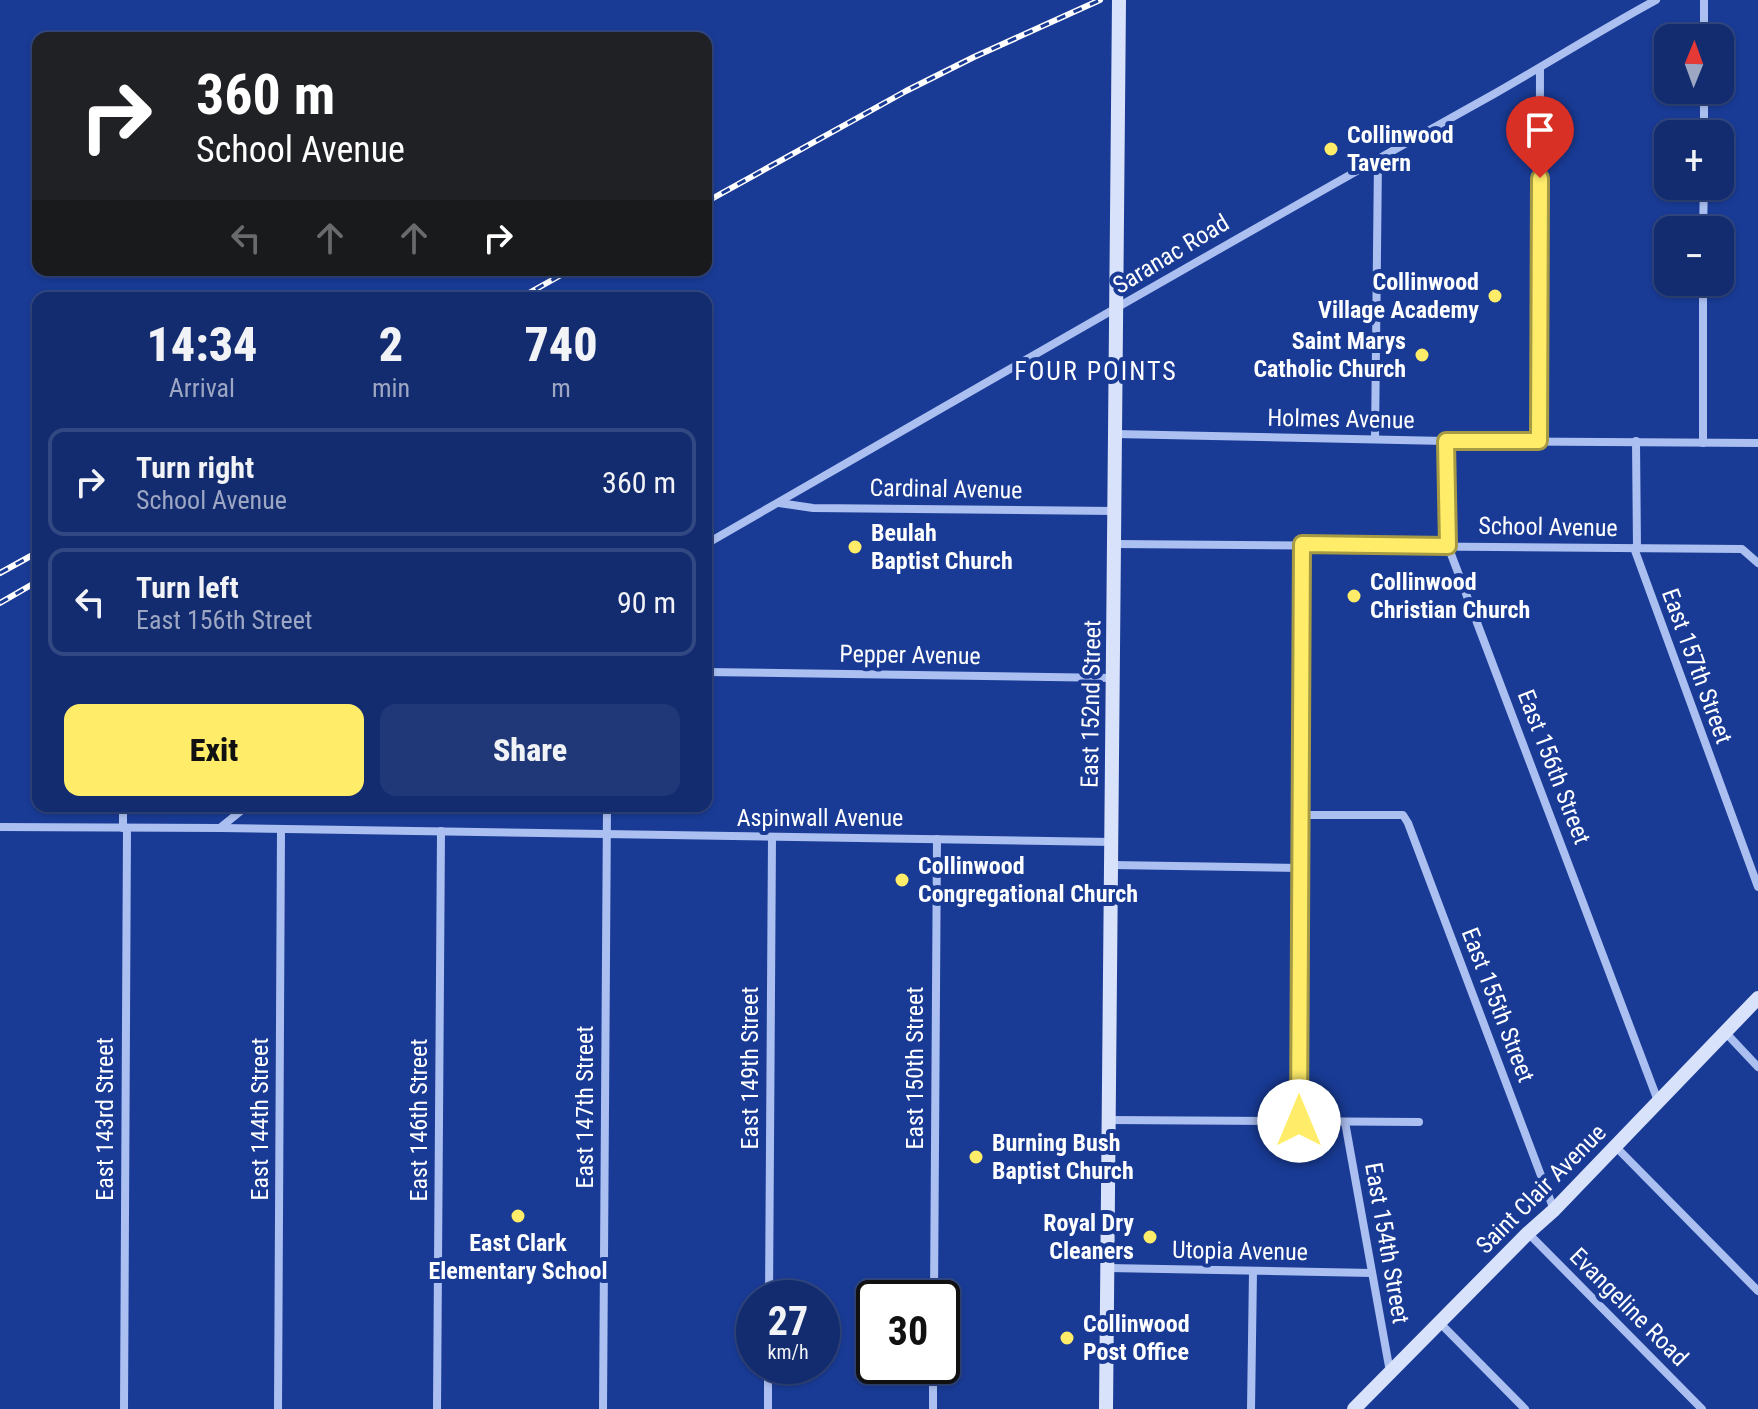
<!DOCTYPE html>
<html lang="en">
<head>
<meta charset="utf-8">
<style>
  body { margin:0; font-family:"Roboto Condensed",sans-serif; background:#203878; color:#f1f3f6; height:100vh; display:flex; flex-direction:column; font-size:30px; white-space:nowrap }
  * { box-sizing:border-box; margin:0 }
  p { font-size:26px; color:#9da7c3 }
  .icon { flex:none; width:44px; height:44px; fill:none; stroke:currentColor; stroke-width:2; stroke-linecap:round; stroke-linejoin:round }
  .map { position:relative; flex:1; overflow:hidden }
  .details { position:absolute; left:32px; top:292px; width:680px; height:520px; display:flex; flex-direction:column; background:#132c70; border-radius:16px; box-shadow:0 2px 6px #0004,0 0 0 2px #324883 }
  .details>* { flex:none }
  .top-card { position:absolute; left:32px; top:32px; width:680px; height:244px; border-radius:16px; box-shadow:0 2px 6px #0004,0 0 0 2px #324883; background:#202124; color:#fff; overflow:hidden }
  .needle { width:52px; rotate:1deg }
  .fabs { position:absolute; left:1654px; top:24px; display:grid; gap:16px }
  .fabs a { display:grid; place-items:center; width:80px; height:80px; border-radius:16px; background:#132c70; box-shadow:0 2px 6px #0004,0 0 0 2px #324883; font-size:40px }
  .speed { position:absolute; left:736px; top:1280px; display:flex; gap:16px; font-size:40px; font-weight:700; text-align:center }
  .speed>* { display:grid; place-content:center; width:104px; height:104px; border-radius:50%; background:#132c70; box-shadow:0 2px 6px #0004,0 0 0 2px #324883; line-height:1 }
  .speed small { font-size:20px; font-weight:400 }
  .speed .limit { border:4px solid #111; border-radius:12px; background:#fff; color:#111 }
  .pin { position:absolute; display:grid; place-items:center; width:68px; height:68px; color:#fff; margin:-82px -34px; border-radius:50% 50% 50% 0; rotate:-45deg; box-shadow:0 0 8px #0007 }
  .pin .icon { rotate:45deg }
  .me { position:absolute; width:88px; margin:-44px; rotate:0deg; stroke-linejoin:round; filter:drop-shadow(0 0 6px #0008) }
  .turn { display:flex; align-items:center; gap:28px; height:168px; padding:0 32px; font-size:36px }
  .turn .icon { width:104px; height:104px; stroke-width:2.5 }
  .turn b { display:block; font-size:56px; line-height:68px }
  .lanes { display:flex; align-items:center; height:76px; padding:0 32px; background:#0003; justify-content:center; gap:40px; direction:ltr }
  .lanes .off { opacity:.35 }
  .eta { display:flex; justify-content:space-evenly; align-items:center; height:136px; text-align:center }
  .eta b { font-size:48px; font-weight:800; line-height:56px }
  .action { display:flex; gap:16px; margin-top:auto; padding:16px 32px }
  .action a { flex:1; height:92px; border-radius:16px; background:#ffed6a; color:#111; font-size:32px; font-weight:800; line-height:92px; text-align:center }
  .action a+a { background:#203878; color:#f1f3f6 }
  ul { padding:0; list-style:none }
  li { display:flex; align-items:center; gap:24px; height:108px; margin:0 16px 12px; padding:0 16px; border:4px solid #324883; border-radius:16px }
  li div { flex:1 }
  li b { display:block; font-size:30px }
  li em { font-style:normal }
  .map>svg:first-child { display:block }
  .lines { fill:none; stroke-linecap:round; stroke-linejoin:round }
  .street { stroke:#abbff0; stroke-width:8 }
  .secondary { stroke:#d9e2fb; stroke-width:14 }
  .rail-casing { stroke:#fff; stroke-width:6 }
  .rail { stroke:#193b95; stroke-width:3; stroke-dasharray:9; stroke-linecap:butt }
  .route-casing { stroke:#a69a45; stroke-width:20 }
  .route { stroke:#ffed6a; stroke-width:14 }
  .poi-dot { fill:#ffed6a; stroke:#193b95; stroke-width:3 }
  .labels { text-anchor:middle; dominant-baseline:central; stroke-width:8; stroke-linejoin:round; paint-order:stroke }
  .poi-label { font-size:24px; font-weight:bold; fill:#fff; stroke:#193b95; text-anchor:start }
  .street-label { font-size:24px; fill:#fff; stroke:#193b95 }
  .neighbourhood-label { font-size:26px; letter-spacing:2px; fill:#fff; stroke:#193b95 }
</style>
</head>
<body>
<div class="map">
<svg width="1758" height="1409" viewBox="0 0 1758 1409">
  <rect width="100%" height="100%" fill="#193b95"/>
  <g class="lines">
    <g class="street">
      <polyline points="1704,38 1704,0"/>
      <polyline points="1704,134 1704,90"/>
      <polyline points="1703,230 1704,186"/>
      <polyline points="1115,434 1446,441 1758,443"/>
      <polyline points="1375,439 1378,159"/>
      <polyline points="1446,441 1448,546 1658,1101"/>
      <polyline points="1539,441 1540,68"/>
      <polyline points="1636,441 1637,548"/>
      <polyline points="1703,443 1703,282"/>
      <polyline points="779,503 813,508 1115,511"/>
      <path d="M 706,544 C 968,393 1230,241 1494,94 C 1548,63 1601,30 1656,0"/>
      <polyline points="1114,544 1742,549 1758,563"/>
      <polyline points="1634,548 1758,887"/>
      <polyline points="706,672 1113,678"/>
      <polyline points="1301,815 1403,815 1408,823 1554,1210"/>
      <polyline points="0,827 220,828 1112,842"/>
      <polyline points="221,827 247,806"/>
      <polyline points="123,828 123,806"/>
      <polyline points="1111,865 1300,868"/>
      <polyline points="1726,1033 1758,1067"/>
      <polyline points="1109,1120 1419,1122"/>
      <polyline points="1299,1121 1302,544"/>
      <polyline points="1345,1122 1390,1372"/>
      <polyline points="1615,1146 1758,1291"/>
      <polyline points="1528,1233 1702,1409"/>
      <polyline points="1108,1268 1372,1273"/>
      <polyline points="769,1298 772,838"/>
      <polyline points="934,1298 937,839"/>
      <polyline points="1440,1323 1525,1409"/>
      <polyline points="124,1409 127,828"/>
      <polyline points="278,1409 281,830"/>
      <polyline points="437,1409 441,831"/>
      <polyline points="603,1409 607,806"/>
      <polyline points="768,1409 768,1366"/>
      <polyline points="933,1409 933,1366"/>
      <polyline points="1251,1409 1253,1271"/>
    </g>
    <g class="secondary">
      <polyline points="1106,1409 1119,0"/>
      <polyline points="1354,1409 1528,1233 1554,1210 1758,998"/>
    </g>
    <defs>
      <g id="rail">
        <polyline points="706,202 906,91 974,57 1100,0"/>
        <polyline points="520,298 570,270"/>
        <polyline points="0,573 38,552"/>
        <polyline points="0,603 38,581"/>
      </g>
    </defs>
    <use href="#rail" class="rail-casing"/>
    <use href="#rail" class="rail"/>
  </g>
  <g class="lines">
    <defs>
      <polyline id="route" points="1299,1121 1302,544 1448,546 1446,441 1539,441 1540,178"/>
    </defs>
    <use href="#route" class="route-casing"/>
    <use href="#route" class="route"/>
  </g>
  <g class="poi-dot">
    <circle cx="1331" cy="149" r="8"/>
    <circle cx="1495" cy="296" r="8"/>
    <circle cx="1422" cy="355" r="8"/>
    <circle cx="855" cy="547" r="8"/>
    <circle cx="1354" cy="596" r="8"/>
    <circle cx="902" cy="880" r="8"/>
    <circle cx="976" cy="1157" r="8"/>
    <circle cx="518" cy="1216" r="8"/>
    <circle cx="1150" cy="1237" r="8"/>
    <circle cx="1067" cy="1338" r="8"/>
  </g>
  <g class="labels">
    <g class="poi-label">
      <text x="1347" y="135">Collinwood<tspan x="1347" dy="28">Tavern</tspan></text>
      <text x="1479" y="282" text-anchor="end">Collinwood<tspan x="1479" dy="28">Village Academy</tspan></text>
      <text x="1406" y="341" text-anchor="end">Saint Marys<tspan x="1406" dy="28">Catholic Church</tspan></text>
      <text x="871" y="533">Beulah<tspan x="871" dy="28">Baptist Church</tspan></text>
      <text x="1370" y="582">Collinwood<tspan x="1370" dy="28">Christian Church</tspan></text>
      <text x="918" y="866">Collinwood<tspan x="918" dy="28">Congregational Church</tspan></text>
      <text x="992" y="1143">Burning Bush<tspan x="992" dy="28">Baptist Church</tspan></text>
      <text x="1134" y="1223" text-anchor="end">Royal Dry<tspan x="1134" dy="28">Cleaners</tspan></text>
      <text x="518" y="1243" text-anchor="middle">East Clark<tspan x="518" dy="28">Elementary School</tspan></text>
      <text x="1083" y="1324">Collinwood<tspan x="1083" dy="28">Post Office</tspan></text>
    </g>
    <g class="street-label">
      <text transform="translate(1171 254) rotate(-31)">Saranac Road</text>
      <text transform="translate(1341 419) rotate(1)">Holmes Avenue</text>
      <text transform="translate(946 489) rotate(1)">Cardinal Avenue</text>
      <text transform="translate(1548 527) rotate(1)">School Avenue</text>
      <text transform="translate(910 655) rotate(1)">Pepper Avenue</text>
      <text transform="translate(1697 666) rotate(70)">East 157th Street</text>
      <text transform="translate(1091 704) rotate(-89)">East 152nd Street</text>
      <text transform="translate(1554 767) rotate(69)">East 156th Street</text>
      <text x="820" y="818">Aspinwall Avenue</text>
      <text transform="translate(1498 1005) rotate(69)">East 155th Street</text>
      <text transform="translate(750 1068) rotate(-90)">East 149th Street</text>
      <text transform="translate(915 1068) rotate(-90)">East 150th Street</text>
      <text transform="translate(585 1107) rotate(-90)">East 147th Street</text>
      <text transform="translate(105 1119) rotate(-90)">East 143rd Street</text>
      <text transform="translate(260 1119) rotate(-90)">East 144th Street</text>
      <text transform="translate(419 1120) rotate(-90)">East 146th Street</text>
      <text transform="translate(1541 1189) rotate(-45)">Saint Clair Avenue</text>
      <text transform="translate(1387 1243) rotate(80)">East 154th Street</text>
      <text transform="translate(1240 1251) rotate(1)">Utopia Avenue</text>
      <text transform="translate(1629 1307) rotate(45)">Evangeline Road</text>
    </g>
    <g class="neighbourhood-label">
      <text x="1096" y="371">FOUR POINTS</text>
    </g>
  </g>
</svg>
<div class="fabs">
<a><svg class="needle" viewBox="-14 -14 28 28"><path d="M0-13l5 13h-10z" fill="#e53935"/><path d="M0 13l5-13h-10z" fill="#9da7c3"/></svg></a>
<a>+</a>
<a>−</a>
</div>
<div class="speed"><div>27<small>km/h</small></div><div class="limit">30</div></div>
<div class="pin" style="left:1540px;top:178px;background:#d93025"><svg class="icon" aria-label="arrive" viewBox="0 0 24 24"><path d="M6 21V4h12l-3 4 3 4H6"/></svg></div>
<svg class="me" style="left:1299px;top:1121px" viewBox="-20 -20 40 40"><circle r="19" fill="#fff"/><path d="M0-13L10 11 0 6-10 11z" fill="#ffed6a"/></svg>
<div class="top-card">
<div class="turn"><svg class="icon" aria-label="right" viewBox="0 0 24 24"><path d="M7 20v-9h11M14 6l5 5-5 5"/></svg><div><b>360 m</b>School Avenue</div></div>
<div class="lanes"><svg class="icon off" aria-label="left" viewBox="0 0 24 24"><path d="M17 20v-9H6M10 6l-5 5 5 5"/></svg><svg class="icon off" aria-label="ahead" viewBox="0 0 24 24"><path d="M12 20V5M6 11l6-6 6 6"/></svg><svg class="icon off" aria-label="ahead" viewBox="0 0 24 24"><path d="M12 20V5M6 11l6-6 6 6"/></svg><svg class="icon" aria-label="right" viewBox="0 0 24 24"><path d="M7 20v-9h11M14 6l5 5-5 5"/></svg></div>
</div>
<section class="details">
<div class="eta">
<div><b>14:34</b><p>Arrival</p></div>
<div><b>2</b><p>min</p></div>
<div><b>740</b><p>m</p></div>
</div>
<ul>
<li><svg class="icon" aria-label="right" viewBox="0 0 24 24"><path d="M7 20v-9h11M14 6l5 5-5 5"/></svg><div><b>Turn right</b><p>School Avenue</p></div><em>360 m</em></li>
<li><svg class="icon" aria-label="left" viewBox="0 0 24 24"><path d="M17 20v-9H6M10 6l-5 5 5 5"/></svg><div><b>Turn left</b><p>East 156th Street</p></div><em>90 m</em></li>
</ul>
<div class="action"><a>Exit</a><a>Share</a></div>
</section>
</div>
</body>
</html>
